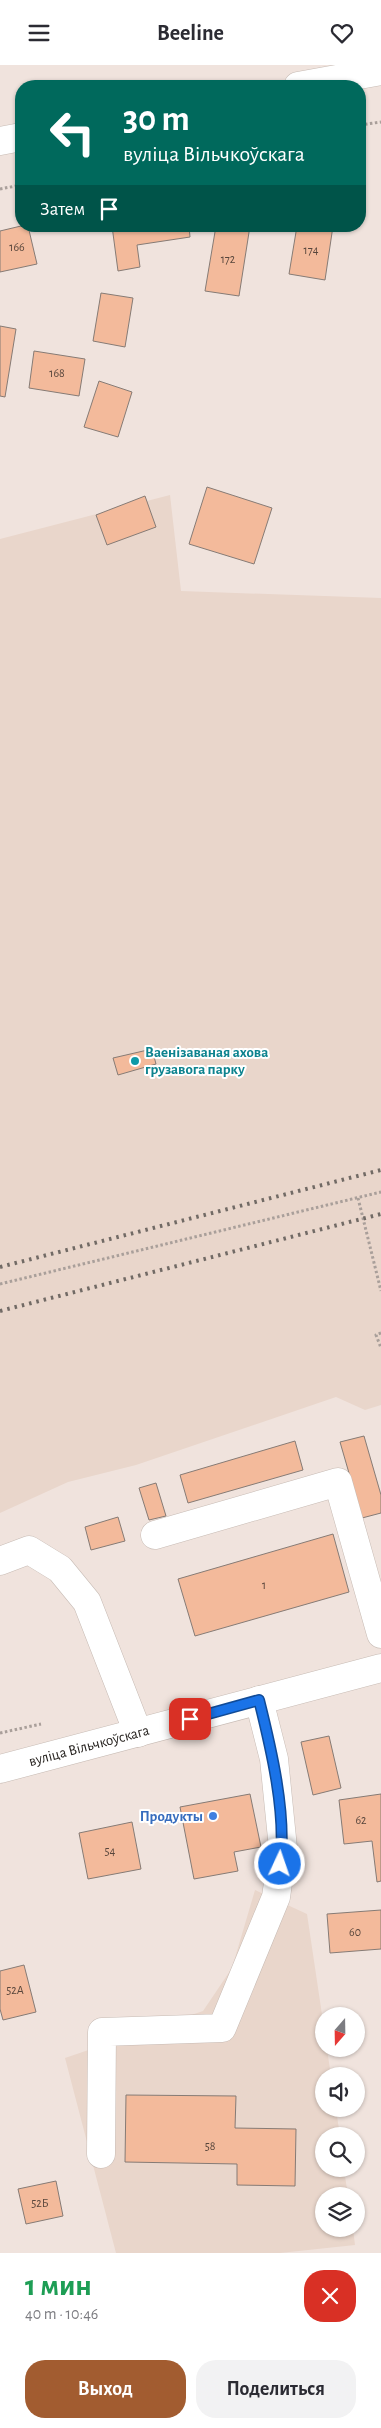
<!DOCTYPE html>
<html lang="ru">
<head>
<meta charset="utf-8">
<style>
  body { margin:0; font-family:"Alegreya Sans",sans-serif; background:#f2f2f3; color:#2b2b33; height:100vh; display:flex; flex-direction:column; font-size:19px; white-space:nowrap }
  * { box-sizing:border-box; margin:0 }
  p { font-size:16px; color:#7c7c81 }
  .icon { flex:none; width:28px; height:28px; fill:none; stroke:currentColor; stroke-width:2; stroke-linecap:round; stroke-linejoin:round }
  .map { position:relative; height:2188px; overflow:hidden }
  .side { display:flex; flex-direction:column; background:#fff; flex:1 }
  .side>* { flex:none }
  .top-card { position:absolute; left:15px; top:15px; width:351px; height:152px; border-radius:20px; box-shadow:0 1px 4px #0004; background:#00695c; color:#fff; overflow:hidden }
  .needle { width:32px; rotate:200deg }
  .buttons { position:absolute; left:315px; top:1942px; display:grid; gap:10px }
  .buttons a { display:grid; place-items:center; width:50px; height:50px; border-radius:50%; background:#fff; box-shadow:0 1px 4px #0004; font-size:25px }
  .pin { position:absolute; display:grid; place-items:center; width:42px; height:42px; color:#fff; margin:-21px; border-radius:10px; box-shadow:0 2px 8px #0006 }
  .me { position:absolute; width:55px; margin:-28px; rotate:3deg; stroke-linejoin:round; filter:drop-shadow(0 0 4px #0008) }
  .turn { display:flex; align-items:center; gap:18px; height:105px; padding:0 25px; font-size:22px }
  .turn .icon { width:65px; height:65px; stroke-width:2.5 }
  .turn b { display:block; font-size:35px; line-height:42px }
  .then { display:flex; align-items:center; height:48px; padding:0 25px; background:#0003; gap:10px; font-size:19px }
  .round { display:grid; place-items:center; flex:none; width:52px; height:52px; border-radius:20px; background:#f2f2f3 }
  .overview { display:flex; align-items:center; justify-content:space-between; height:85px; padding:0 25px }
  h1 { font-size:30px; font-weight:700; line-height:38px; color:#1e9e55 }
  .primary-button { display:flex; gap:10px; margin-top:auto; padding:10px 25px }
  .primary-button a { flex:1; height:58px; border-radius:20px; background:#a25c30; color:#fff; font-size:20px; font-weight:700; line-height:58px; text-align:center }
  .primary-button a+a { background:#f2f2f3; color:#2b2b33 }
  header { display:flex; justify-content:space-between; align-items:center; height:65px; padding:0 25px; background:#fff; font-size:22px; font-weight:700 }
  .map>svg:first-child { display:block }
  .built { fill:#e9d6cb }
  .building { fill:#f3ba9b; stroke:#867b75 }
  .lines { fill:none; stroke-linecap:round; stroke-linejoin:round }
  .minor-casing { stroke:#c7bbb4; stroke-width:29 }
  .major-casing { stroke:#c7bbb4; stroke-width:29 }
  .path { stroke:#a99f9a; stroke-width:3; stroke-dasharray:2.5 2.5; stroke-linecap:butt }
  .minor { stroke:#fff; stroke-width:28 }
  .major { stroke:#fff; stroke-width:28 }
  .rail { stroke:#716a65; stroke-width:4; stroke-dasharray:2.5 5; stroke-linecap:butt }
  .route-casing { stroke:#114b97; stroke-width:12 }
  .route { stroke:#1a73e8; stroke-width:9 }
  .culture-dot { fill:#0f9aa8; stroke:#fff; stroke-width:2 }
  .shop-dot { fill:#3f7fe0; stroke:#fff; stroke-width:2 }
  .labels { text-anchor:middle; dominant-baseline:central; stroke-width:4; stroke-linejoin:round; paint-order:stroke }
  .number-label { font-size:12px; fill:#58463c }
  .culture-label { font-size:15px; font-weight:bold; fill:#0d838f; stroke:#fff; text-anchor:start }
  .street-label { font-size:15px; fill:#24201d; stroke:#fff }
  .shop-label { font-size:15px; font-weight:bold; fill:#366cbe; stroke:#fff; text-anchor:end }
</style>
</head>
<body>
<header><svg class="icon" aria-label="menu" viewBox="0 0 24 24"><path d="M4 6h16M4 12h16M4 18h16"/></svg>Beeline<svg class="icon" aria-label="heart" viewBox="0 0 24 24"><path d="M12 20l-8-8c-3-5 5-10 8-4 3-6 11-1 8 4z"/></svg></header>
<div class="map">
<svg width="381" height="2188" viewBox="0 0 381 2188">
  <rect width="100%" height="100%" fill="#f0e3dd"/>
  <g class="built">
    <polygon points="170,430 181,526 381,533 381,1340 365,1345 336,1332 136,1400 68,1417 0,1448 0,474"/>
    <polygon points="255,1825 307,1849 324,1963 324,1984 327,1984 331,2011 324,2011 324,2044 336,2044 340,2071 324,2071 324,2104 344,2104 348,2131 324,2131 324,2164 353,2164 355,2180 280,2188 116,2188 65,1993 203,1946 232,1903"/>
  </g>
  <g class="building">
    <polygon points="21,161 28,161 37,199 0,207 0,166"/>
    <polygon points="112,161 189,161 190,172 137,180 140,202 118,206"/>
    <polygon points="216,161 250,161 239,231 205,226"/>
    <polygon points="297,161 333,161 325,215 289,209"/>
    <polygon points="101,228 133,233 125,282 93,276"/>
    <polygon points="0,261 16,264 5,332 0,331"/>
    <polygon points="34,286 85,294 79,331 29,323"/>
    <polygon points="99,316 132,327 118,372 84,362"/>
    <polygon points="207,422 272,443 254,499 189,479"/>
    <polygon points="145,431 156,462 107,480 96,450"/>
    <polygon points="152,984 156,999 118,1010 113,993"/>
    <polygon points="364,1371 381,1430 381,1448 362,1453 340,1377"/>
    <polygon points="295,1376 303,1405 188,1438 180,1410"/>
    <polygon points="156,1418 166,1451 149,1455 139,1423"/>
    <polygon points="118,1452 125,1476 91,1485 85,1462"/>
    <polygon points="333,1469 349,1527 195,1571 178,1514"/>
    <polygon points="329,1671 341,1723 313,1730 301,1677"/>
    <polygon points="250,1729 261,1782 234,1787 238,1806 194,1814 180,1742"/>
    <polygon points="381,1729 381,1816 377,1817 372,1776 344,1779 339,1735"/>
    <polygon points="132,1757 141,1804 88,1814 79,1768"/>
    <polygon points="381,1845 381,1884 330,1888 327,1849"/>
    <polygon points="24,1900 36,1947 3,1955 0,1944 0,1906"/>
    <polygon points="126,2030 236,2031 235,2063 296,2064 295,2121 237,2120 237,2099 125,2097"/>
    <polygon points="56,2116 63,2151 26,2159 18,2124"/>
  </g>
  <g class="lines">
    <defs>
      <g id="minor">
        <polyline points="155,1470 338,1417 381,1569"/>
        <polyline points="0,1496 29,1485 60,1504 87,1537 138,1668"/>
        <polyline points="101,2089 102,1967 222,1963 276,1832 283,1783 274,1694 259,1635"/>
      </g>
      <g id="major">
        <polyline points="298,21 381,6"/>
        <polyline points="0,76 21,72"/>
        <path id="s1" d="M 0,1704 L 381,1603"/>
      </g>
    </defs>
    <use href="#minor" class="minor-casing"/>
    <use href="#major" class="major-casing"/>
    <g class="path">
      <polyline points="360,60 381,57"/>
      <polyline points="0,124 21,120"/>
      <polyline points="358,1133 381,1226"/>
      <polyline points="0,1219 381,1127"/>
      <polyline points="381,1268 376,1270 381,1283"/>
      <polyline points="0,1668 41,1659"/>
    </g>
    <use href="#minor" class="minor"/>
    <use href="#major" class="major"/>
    <g class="rail">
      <polyline points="0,1202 381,1105"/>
      <polyline points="0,1246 381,1149"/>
    </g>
  </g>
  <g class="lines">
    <defs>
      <path id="route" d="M 190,1654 L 259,1635 C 271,1683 287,1750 280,1799"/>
    </defs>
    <use href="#route" class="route-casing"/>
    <use href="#route" class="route"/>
  </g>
  <circle class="culture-dot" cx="135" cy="996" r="5"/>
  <circle class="shop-dot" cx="213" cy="1751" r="5"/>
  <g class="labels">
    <g class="number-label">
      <text x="17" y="182">166</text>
      <text x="311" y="185">174</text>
      <text x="228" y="194">172</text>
      <text x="57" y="308">168</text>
      <text x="264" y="1520">1</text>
      <text x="361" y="1755">62</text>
      <text x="110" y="1786">54</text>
      <text x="355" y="1867">60</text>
      <text x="15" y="1925">52А</text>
      <text x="210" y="2081">58</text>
      <text x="40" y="2138">52Б</text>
    </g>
    <g class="culture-label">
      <text x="145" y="987">Ваенізаваная ахова<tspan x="145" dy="17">грузавога парку</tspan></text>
    </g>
    <g class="street-label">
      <text stroke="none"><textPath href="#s1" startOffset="92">вуліца Вільчкоўскага</textPath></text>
    </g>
    <g class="shop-label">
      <text x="203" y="1751">Продукты</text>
    </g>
  </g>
</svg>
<div class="buttons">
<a><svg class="needle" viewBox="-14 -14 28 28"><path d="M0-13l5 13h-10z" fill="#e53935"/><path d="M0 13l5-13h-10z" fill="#7c7c81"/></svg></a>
<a><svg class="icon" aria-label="sound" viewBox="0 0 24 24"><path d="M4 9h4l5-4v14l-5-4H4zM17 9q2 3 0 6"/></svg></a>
<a><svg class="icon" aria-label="search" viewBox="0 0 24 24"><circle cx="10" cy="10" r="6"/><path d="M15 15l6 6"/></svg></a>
<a><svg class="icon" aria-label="layers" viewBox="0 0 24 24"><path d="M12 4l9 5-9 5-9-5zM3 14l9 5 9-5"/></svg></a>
</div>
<div class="pin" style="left:190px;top:1654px;background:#d93025"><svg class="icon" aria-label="arrive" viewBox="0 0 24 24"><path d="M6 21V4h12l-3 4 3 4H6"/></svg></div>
<svg class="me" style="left:280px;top:1799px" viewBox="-20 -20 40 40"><circle r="17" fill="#1a73e8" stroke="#fff" stroke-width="3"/><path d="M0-11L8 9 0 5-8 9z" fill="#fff"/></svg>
<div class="top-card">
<div class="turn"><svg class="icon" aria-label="left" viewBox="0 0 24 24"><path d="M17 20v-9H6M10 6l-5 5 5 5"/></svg><div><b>30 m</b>вуліца Вільчкоўскага</div></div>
<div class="then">Затем<svg class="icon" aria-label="arrive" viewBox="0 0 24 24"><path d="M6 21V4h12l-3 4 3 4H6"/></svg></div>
</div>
</div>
<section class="side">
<div class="overview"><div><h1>1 мин</h1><p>40 m · 10:46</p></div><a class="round" style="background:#d93025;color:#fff"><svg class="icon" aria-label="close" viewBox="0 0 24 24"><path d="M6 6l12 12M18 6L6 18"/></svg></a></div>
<div class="primary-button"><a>Выход</a><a>Поделиться</a></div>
</section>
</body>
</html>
